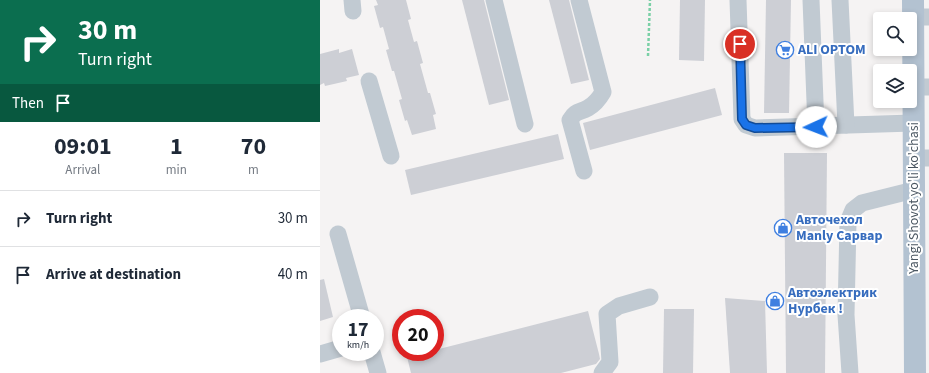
<!DOCTYPE html>
<html lang="en">
<head>
<meta charset="utf-8">
<style>
  body { margin:0; font-family:"Source Sans 3",sans-serif; background:#f6f6f7; color:#1f2937; height:100vh; display:flex; flex-direction:column; font-size:15px; white-space:nowrap }
  * { box-sizing:border-box; margin:0 }
  p { font-size:13px; color:#747a83 }
  .icon { flex:none; width:22px; height:22px; fill:none; stroke:currentColor; stroke-width:2; stroke-linecap:round; stroke-linejoin:round }
  .map { position:relative; flex:1; overflow:hidden }
  .side { display:flex; flex-direction:column; background:#fff; width:320px }
  .side>* { flex:none }
  .guide { background:#0b6e4f; color:#fff; overflow:hidden }
  .controls { position:absolute; left:553px; top:12px; display:grid; gap:8px }
  .controls a { display:grid; place-items:center; width:44px; height:44px; border-radius:4px; background:#fff; box-shadow:0 2px 6px #0003; font-size:20px }
  .speed { position:absolute; left:12px; top:309px; display:flex; gap:8px; font-size:20px; font-weight:700; text-align:center }
  .speed>* { display:grid; place-content:center; width:52px; height:52px; border-radius:50%; background:#fff; box-shadow:0 2px 6px #0003; line-height:1 }
  .speed small { font-size:10px; font-weight:400 }
  .speed .limit { border:6px solid #d22; background:#fff; color:#111 }
  .pin { position:absolute; display:grid; place-items:center; width:34px; height:34px; color:#fff; margin:-17px; border:2px solid #fff; border-radius:50%; box-shadow:0 1px 4px #0007 }
  .me { position:absolute; width:44px; margin:-22px; rotate:268deg; stroke-linejoin:round; filter:drop-shadow(0 0 3px #0008) }
  .turn { display:flex; align-items:center; gap:14px; height:84px; padding:0 12px; font-size:18px }
  .turn .icon { width:52px; height:52px; stroke-width:2.5 }
  .turn b { display:block; font-size:28px; line-height:34px }
  .then { display:flex; align-items:center; height:38px; padding:0 12px; background:#0003; gap:8px; font-size:15px }
  .eta { display:flex; justify-content:space-evenly; align-items:center; height:68px; text-align:center }
  .eta b { font-size:24px; font-weight:700; line-height:28px }
  ul { padding:0; list-style:none }
  li { display:flex; align-items:center; gap:12px; height:56px; padding:0 12px; border-top:1px solid #e0e1e3 }
  li div { flex:1 }
  li b { display:block; font-size:15px }
  li em { font-style:normal }
  main { display:flex; flex:1; min-height:0 }
  .map>svg:first-child { display:block }
  .building { fill:#cdcfd5 }
  .lines { fill:none; stroke-linecap:round; stroke-linejoin:round }
  .path { stroke:#7ad0a6; stroke-width:2.5; stroke-dasharray:3 2; stroke-linecap:butt }
  .minor { stroke:#c1cad2; stroke-width:17 }
  .major { stroke:#b3c2d1; stroke-width:22 }
  .route-casing { stroke:#114b97; stroke-width:10 }
  .route { stroke:#1a73e8; stroke-width:7 }
  .labels { text-anchor:middle; dominant-baseline:central; stroke-width:4; stroke-linejoin:round; paint-order:stroke }
  .shop-label { font-size:14px; font-weight:bold; fill:#366cbe; stroke:#fff; text-anchor:start }
  .street-label { font-size:14px; fill:#4a5661; stroke:#fff }
</style>
</head>
<body>
<main>
<section class="side">
<div class="guide">
<div class="turn"><svg class="icon" aria-label="right" viewBox="0 0 24 24"><path d="M7 20v-9h11M14 6l5 5-5 5"/></svg><div><b>30 m</b>Turn right</div></div>
<div class="then">Then<svg class="icon" aria-label="arrive" viewBox="0 0 24 24"><path d="M6 21V4h12l-3 4 3 4H6"/></svg></div>
</div>
<div class="eta">
<div><b>09:01</b><p>Arrival</p></div>
<div><b>1</b><p>min</p></div>
<div><b>70</b><p>m</p></div>
</div>
<ul>
<li><svg class="icon" aria-label="right" viewBox="0 0 24 24"><path d="M7 20v-9h11M14 6l5 5-5 5"/></svg><div><b>Turn right</b></div><em>30 m</em></li>
<li><svg class="icon" aria-label="arrive" viewBox="0 0 24 24"><path d="M6 21V4h12l-3 4 3 4H6"/></svg><div><b>Arrive at destination</b></div><em>40 m</em></li>
</ul>
</section>
<div class="map">
<svg width="609" height="373" viewBox="0 0 609 373">
  <rect width="100%" height="100%" fill="#f5f3f3"/>
  <g class="building">
    <polygon points="56,0 86,0 91,19 88,20 94,42 97,41 103,63 100,64 108,93 110,93 116,114 113,115 116,129 92,135 87,120 85,121 79,100 82,99 74,71 72,71 66,50 69,49 63,27 60,28 54,6 58,5"/>
    <polygon points="142,0 164,0 189,100 169,105"/>
    <polygon points="229,0 249,0 269,80 251,84"/>
    <polygon points="360,0 385,0 384,61 359,60"/>
    <polygon points="446,0 471,0 469,113 444,113"/>
    <polygon points="19,49 19,53 32,49 39,75 26,78 27,81 5,86 4,83 0,85 0,54"/>
    <polygon points="395,88 402,115 270,150 263,123"/>
    <polygon points="238,134 244,159 91,195 85,170"/>
    <polygon points="464,153 507,153 505,373 466,373"/>
    <polygon points="4,279 13,317 0,321 0,280"/>
    <polygon points="405,298 445,301 447,373 410,373"/>
    <polygon points="344,309 374,309 373,373 343,373"/>
    <polygon points="268,311 279,354 280,359 276,364 241,373 91,373 87,357 107,352 115,352 115,350"/>
  </g>
  <g class="lines">
    <polyline class="path" points="328,56 330,0"/>
    <g class="minor">
      <polyline points="32,0 33,11"/>
      <polyline points="174,0 205,124"/>
      <path d="M 259,0 L 283,92 C 279,99 275,104 268,108 C 259,113 256,110 250,120 L 264,171"/>
      <polyline points="418,0 422,119 426,125 435,128 593,123"/>
      <polyline points="491,0 496,127"/>
      <polyline points="520,0 526,125"/>
      <polyline points="593,17 609,17"/>
      <polyline points="49,81 71,156"/>
      <polyline points="593,87 609,87"/>
      <polyline points="594,158 609,158"/>
      <polyline points="18,234 42,318"/>
      <polyline points="52,352 58,373"/>
      <polyline points="0,354 21,348"/>
      <polyline points="282,373 290,362 287,314 299,306 330,297"/>
      <polyline points="530,373 526,315 528,222 533,210 542,203 594,190"/>
    </g>
    <polyline class="major" points="593,0 595,373"/>
  </g>
  <g class="lines">
    <defs>
      <polyline id="route" points="420,44 422,119 426,125 435,128 496,127"/>
    </defs>
    <use href="#route" class="route-casing"/>
    <use href="#route" class="route"/>
  </g>
  <defs>
    <symbol id="supermarket-ring" viewBox="-11 -11 22 22"><circle r="9.5" fill="#fff" stroke="#3f7fe0" stroke-width="1.5"/><path d="M-6-5.5h2.5l.6 2H6L4.5 2H-2.5L-4.4-4H-6ZM-1.5 3.2a1.3 1.3 0 1 0 .1 0ZM3 3.2a1.3 1.3 0 1 0 .1 0Z" fill="#3f7fe0"/></symbol>
    <symbol id="shop-ring" viewBox="-11 -11 22 22"><circle r="9.5" fill="#fff" stroke="#3f7fe0" stroke-width="1.5"/><path d="M-5-2.5h2.3a2.7 3.5 0 0 1 5.4 0H5L5.5 6h-11ZM-1.5-2.5h3a1.5 2.3 0 0 0-3 0Z" fill="#3f7fe0"/></symbol>
  </defs>
  <g fill-rule="evenodd">
    <use href="#supermarket-ring" x="455" y="40" width="20" height="20"/>
    <use href="#shop-ring" x="453" y="218" width="20" height="20"/>
    <use href="#shop-ring" x="445" y="291" width="20" height="20"/>
  </g>
  <g class="labels">
    <g class="shop-label">
      <text x="478" y="50">ALI OPTOM</text>
      <text x="476" y="220">Авточехол<tspan x="476" dy="16">Manly Сарвар</tspan></text>
      <text x="468" y="293">Автоэлектрик<tspan x="468" dy="16">Нурбек !</tspan></text>
    </g>
    <g class="street-label">
      <text transform="translate(594 198) rotate(-90)">Yangi Shovot yo'li ko'chasi</text>
    </g>
  </g>
</svg>
<div class="controls">
<a><svg class="icon" aria-label="search" viewBox="0 0 24 24"><circle cx="10" cy="10" r="6"/><path d="M15 15l6 6"/></svg></a>
<a><svg class="icon" aria-label="layers" viewBox="0 0 24 24"><path d="M12 4l9 5-9 5-9-5zM3 14l9 5 9-5"/></svg></a>
</div>
<div class="speed"><div>17<small>km/h</small></div><div class="limit">20</div></div>
<div class="pin" style="left:420px;top:44px;background:#d93025"><svg class="icon" aria-label="arrive" viewBox="0 0 24 24"><path d="M6 21V4h12l-3 4 3 4H6"/></svg></div>
<svg class="me" style="left:496px;top:127px" viewBox="-20 -20 40 40"><circle r="19" fill="#fff"/><path d="M0-13L10 11 0 6-10 11z" fill="#1a73e8"/></svg>
</div>
</main>
</body>
</html>
